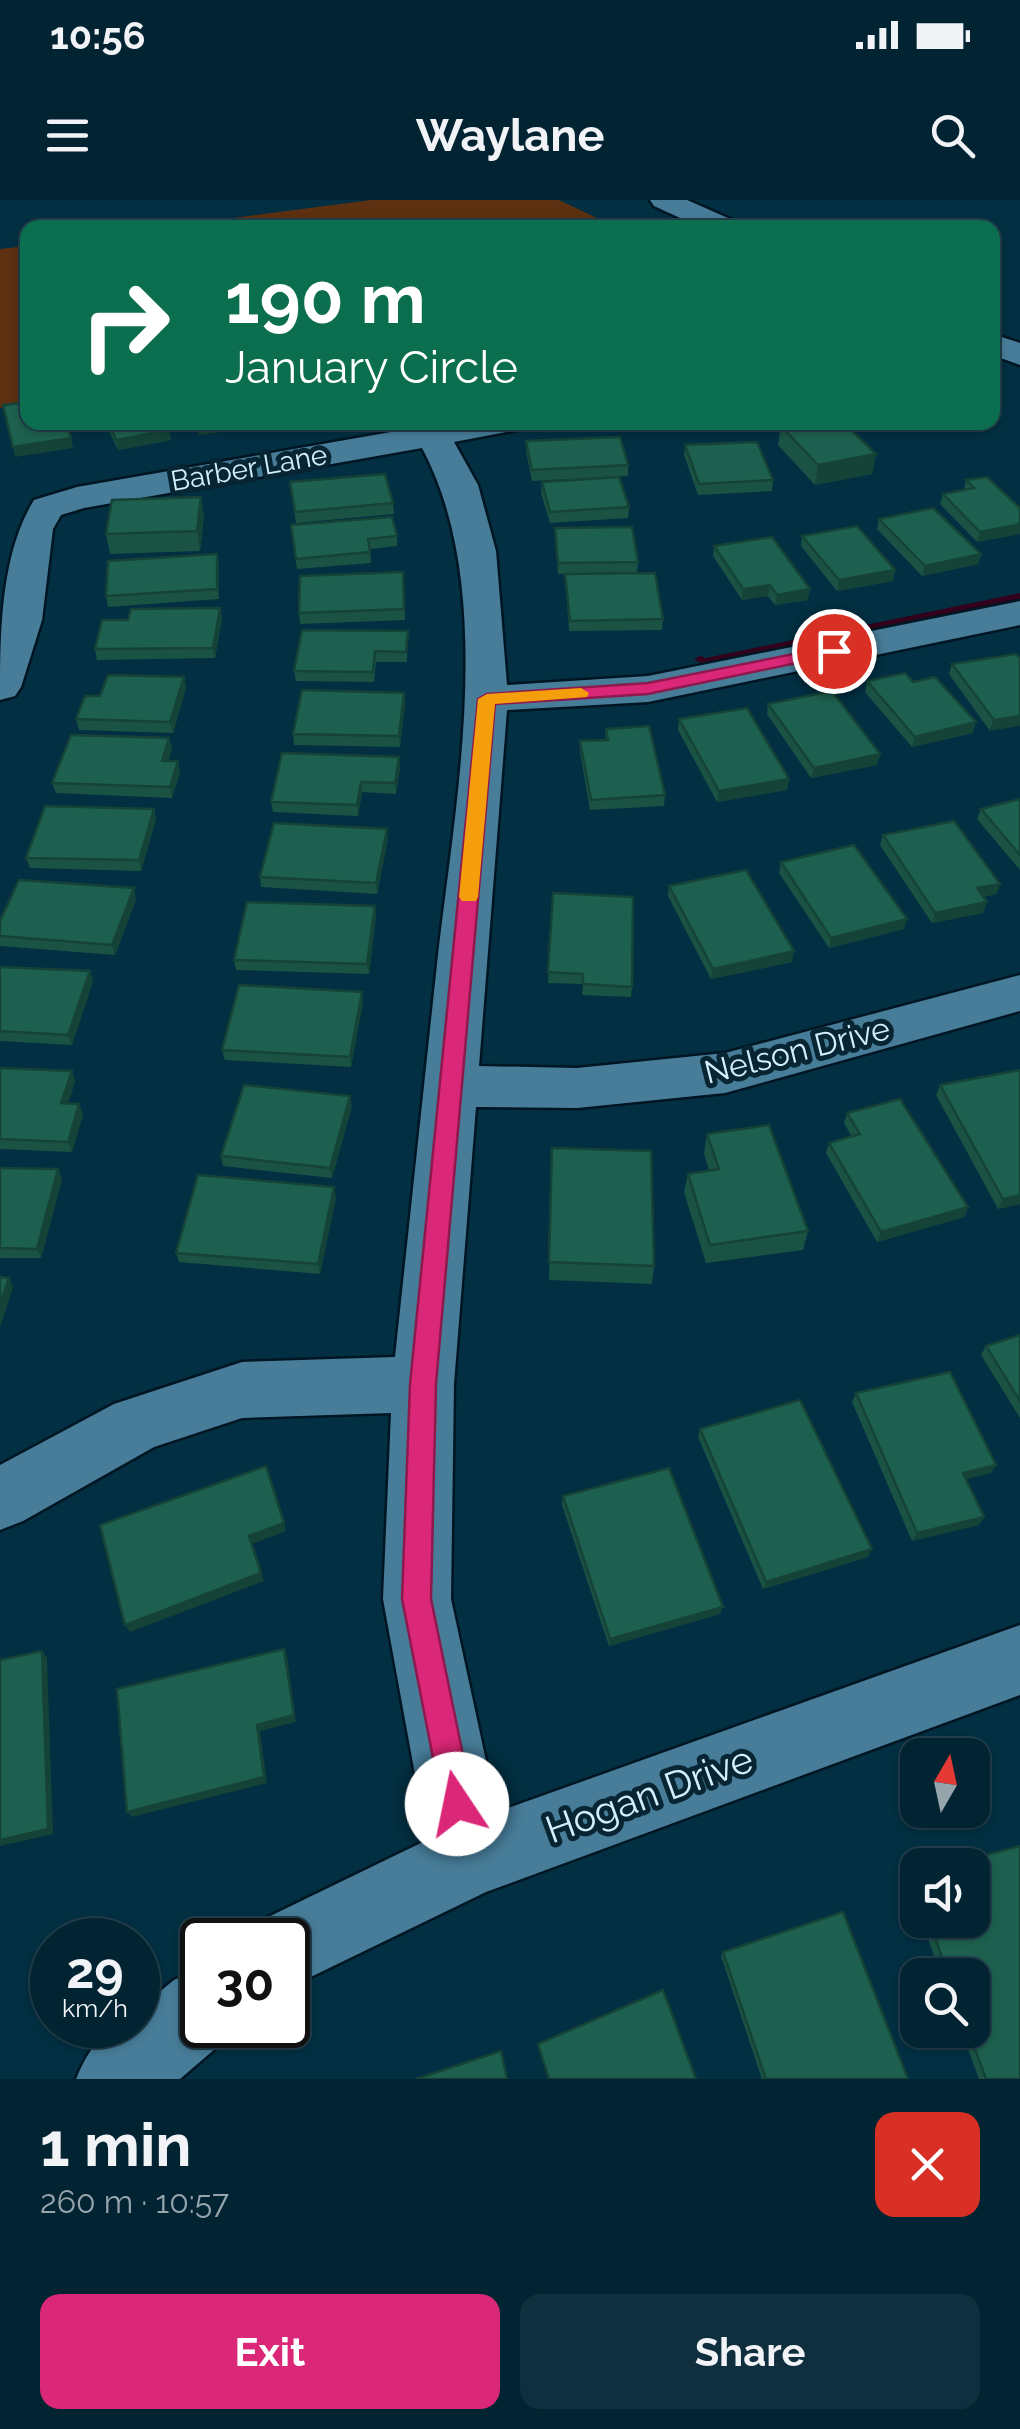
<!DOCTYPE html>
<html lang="en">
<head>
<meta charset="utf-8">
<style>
  body { margin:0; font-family:Raleway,sans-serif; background:#102f3e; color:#f1f3f6; height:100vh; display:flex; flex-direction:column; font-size:38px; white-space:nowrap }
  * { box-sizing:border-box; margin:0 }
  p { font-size:32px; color:#96a4ac }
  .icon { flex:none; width:55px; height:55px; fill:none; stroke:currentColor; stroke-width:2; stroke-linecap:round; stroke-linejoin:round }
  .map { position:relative; height:1879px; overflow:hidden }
  .drawer { display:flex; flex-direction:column; background:#022332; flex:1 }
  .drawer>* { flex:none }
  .top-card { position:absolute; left:20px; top:20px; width:980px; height:210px; border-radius:20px; box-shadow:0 2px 8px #0004,0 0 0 2px #23404d; background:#0b6e4f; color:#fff; overflow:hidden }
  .needle { width:65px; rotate:9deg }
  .buttons { position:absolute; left:900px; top:1538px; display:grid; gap:20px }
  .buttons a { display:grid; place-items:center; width:90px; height:90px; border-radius:20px; background:#022332; box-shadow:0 2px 8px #0004,0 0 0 2px #23404d; font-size:50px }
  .speed { position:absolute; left:30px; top:1718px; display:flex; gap:20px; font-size:50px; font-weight:700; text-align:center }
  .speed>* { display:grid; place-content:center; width:130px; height:130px; border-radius:50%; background:#022332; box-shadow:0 2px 8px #0004,0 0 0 2px #23404d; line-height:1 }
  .speed small { font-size:25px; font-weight:400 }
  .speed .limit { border:5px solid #111; border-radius:15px; background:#fff; color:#111 }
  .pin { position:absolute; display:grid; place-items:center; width:85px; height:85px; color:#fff; margin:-42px; border:5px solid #fff; border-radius:50%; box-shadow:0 2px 10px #0007 }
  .me { position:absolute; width:110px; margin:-55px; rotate:349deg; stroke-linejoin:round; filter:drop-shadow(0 0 8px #0008) }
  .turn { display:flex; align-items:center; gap:35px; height:210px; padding:0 40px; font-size:45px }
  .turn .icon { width:130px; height:130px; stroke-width:2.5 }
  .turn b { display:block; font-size:70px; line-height:85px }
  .round { display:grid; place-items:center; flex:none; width:105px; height:105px; border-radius:20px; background:#102f3e }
  .headline { display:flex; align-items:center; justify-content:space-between; height:170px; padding:0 40px }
  h1 { font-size:60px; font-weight:700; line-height:75px }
  .action { display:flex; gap:20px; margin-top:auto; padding:20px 40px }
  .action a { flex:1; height:115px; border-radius:20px; background:#db2777; color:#fff; font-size:40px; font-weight:700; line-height:115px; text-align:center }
  .action a+a { background:#102f3e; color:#f1f3f6 }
  .status { display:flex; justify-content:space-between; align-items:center; height:70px; padding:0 50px; background:#022332; direction:ltr }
  .status svg { height:28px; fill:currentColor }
  header { display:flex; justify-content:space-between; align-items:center; height:130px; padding:0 40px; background:#022332; font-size:45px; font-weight:700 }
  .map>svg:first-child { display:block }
  .green { fill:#5c3011 }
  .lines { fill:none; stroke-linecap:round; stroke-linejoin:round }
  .stream { fill:#33011c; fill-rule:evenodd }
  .street-casing { stroke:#001623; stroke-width:5 }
  .secondary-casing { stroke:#001623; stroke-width:5 }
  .street { fill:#477d99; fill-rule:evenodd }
  .secondary { fill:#477d99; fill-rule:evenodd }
  .wall { fill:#1a5344 }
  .shaded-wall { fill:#154337 }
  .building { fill:#1e604f; stroke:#154337; stroke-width:2.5 }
  .route { fill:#db2777; stroke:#8e194d; stroke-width:2.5 }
  .slow { fill:#f59e0b }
  .labels { text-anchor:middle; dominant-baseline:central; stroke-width:10; stroke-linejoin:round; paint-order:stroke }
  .far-street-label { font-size:28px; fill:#d3effe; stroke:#072532 }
  .street-label { font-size:32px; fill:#d3effe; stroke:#072532 }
  .near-street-label { font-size:38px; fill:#d3effe; stroke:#072532 }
</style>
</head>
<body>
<div class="status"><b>10:56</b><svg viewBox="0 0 49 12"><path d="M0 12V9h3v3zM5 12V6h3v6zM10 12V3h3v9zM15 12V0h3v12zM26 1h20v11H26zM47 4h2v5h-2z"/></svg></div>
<header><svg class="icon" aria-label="menu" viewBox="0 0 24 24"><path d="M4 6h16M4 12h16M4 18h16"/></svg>Waylane<svg class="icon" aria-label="search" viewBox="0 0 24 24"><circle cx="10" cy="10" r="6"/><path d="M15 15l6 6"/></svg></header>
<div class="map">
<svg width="1020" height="1879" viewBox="0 0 1020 1879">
  <rect width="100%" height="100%" fill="#022f42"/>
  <g class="green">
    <polygon points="371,0 559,0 616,27 164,27"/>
    <polygon points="27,46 27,203 0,208 0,49"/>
  </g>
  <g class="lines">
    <polygon class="stream" points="1020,393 1020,399 704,465 694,459 700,456 706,458"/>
    <defs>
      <g id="street">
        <path d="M 448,222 L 527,222 L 522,229 L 454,242 L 478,285 L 496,351 L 507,485 L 648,476 L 1020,401 L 1020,425 L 648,502 L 507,510 L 479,866 L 577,868 L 725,853 L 1020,775 L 1020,811 L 725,893 L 577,908 L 476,907 L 454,1184 L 451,1399 L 497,1612 L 1020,1425 L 1020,1495 L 486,1692 L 288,1788 L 288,1740 L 252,1740 L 260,1721 L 427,1640 L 383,1399 L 391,1213 L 242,1218 L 154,1247 L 23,1321 L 0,1330 L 0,1265 L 114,1204 L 242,1162 L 395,1157 C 409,1026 423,895 437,764 C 454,608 499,391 422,248 L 84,308 L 61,315 L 53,329 L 42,420 L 21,487 L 15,496 L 0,500 C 0,435 0,355 34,300 L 77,287 Z"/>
        <path d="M 202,1768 L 202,1825 L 235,1825 L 230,1836 L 180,1879 L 76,1879 C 88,1850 103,1825 138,1825 L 138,1809 L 174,1780 Z"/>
      </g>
      <g id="secondary">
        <polygon points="650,0 687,0 737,22 741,28 702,28 654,6"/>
        <polygon points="992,134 1020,143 1020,165 992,155"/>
      </g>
    </defs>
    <use href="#street" class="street-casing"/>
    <use href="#secondary" class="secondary-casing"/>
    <use href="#street" class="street"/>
    <use href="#secondary" class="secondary"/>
  </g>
  <g class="wall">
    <polygon points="105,222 165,222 171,240 118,250"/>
    <polygon points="781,226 824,230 876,254 872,274 815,285 778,245"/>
    <polygon points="526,241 628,265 628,276 532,281 526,251"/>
    <polygon points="685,245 773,280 772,291 698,295 684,255"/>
    <polygon points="966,280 1020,308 1020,334 977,342 940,304 943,294 964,290"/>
    <polygon points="290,282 393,303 394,314 296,323"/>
    <polygon points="542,282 629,307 628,318 550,323 541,293"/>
    <polygon points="204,316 200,351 110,354 106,334"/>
    <polygon points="879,319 981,354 978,364 922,376 877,329"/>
    <polygon points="291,325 397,336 397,346 370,349 371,363 297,369"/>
    <polygon points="555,328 638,362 637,372 558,374"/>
    <polygon points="802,336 895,370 893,381 837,391 801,346"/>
    <polygon points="714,346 808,400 775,405 768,396 742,400 713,356"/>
    <polygon points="219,364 219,399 108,407 106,396"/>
    <polygon points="403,372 405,420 300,424 299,413"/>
    <polygon points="565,374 663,419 662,430 569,431"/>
    <polygon points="220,408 222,419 215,458 97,460 95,449 128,420"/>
    <polygon points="408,431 407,462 376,462 374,482 296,481 294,471"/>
    <polygon points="1016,454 990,531 949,474 952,464"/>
    <polygon points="184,477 186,488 173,533 79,530 76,519 100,496"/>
    <polygon points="867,481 913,482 973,533 912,547 865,492"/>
    <polygon points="405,503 400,547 294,545 293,534"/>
    <polygon points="768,504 880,554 877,565 811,578 767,514"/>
    <polygon points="679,519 789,579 787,590 717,602 678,530"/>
    <polygon points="606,529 665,595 664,606 590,610 580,552 580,541 605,540"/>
    <polygon points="169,538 172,549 168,561 178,561 180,572 172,598 56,593 52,583"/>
    <polygon points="400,568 396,594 362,592 358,616 273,612 271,602"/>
    <polygon points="1020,599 1020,670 977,619 981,609"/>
    <polygon points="154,609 156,619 141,671 30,668 26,658"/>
    <polygon points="883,635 1000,684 996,694 983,697 983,713 932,723 880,645"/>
    <polygon points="388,639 377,694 261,687 260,677"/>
    <polygon points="781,662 904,729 829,748 779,673"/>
    <polygon points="669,686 792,762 711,779 668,696"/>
    <polygon points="553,693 632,787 631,797 582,795 583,784 548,783"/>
    <polygon points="136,699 115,755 0,746 0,721"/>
    <polygon points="375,706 376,716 369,774 236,770 234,760"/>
    <polygon points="0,767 90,771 93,781 72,845 0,841"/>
    <polygon points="363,802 351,867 225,860 222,850"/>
    <polygon points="0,868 72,871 75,881 68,904 83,914 72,952 0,949"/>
    <polygon points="1020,870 1020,1004 998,1009 936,895 940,885"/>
    <polygon points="352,906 332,978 223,966 221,956"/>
    <polygon points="847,913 968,1007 964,1017 877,1042 826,953 829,943 852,937 844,923"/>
    <polygon points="707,934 808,1031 803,1050 706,1063 684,992 688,974 709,970 704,954"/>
    <polygon points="552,948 654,1066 652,1084 549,1080"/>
    <polygon points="0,968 62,979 41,1058 0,1058"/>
    <polygon points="336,997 320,1074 179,1062 176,1053"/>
    <polygon points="1020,1135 1020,1218 981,1155 986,1146"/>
    <polygon points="856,1193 991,1273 966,1279 984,1317 979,1325 912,1341 852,1202"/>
    <polygon points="700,1229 868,1357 763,1389 698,1237"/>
    <polygon points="563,1296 720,1414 609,1446 562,1305"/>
    <polygon points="1020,1646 1020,1879 979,1879 961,1830 972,1830 972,1775 941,1775 923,1725 930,1720 972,1720 972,1665 951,1665 953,1664"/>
    <polygon points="723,1752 908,1879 762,1879 721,1756"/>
  </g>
  <g class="shaded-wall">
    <polygon points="218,222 252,222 252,228 199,235 197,225"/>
    <polygon points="169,230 171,240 118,250 116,240"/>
    <polygon points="71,238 73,248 15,257 13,247"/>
    <polygon points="876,254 872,274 815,285 818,265"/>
    <polygon points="201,297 204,316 200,351 197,331"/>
    <polygon points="1020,324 1020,334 977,342 980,332"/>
    <polygon points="217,354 219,364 219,399 217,389"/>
    <polygon points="981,354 978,364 922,376 925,366"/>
    <polygon points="895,370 893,381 837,391 839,380"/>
    <polygon points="770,385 768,396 742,400 743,389"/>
    <polygon points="810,389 808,400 775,405 777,395"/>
    <polygon points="220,408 222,419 215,458 213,448"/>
    <polygon points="184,477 186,488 173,533 170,522"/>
    <polygon points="404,493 405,503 400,547 399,536"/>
    <polygon points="1020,516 1020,526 990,531 994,520"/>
    <polygon points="976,522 973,533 912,547 915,537"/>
    <polygon points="169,538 172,549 165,572 162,561"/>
    <polygon points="880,554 877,565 811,578 814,568"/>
    <polygon points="399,557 400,568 396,594 395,583"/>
    <polygon points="178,561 180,572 172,598 170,587"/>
    <polygon points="789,579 787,590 717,602 719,591"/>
    <polygon points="361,582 362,592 358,616 357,605"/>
    <polygon points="154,609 156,619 141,671 139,660"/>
    <polygon points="387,629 388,639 377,694 376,683"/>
    <polygon points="1000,684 996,694 973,699 977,688"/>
    <polygon points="134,688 136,699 115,755 112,745"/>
    <polygon points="987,702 983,713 932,723 935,713"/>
    <polygon points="375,706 376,716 369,774 367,764"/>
    <polygon points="907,719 904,729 829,748 831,738"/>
    <polygon points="794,751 792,762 711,779 713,769"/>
    <polygon points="90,771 93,781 72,845 68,835"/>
    <polygon points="362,792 363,802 351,867 350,857"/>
    <polygon points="72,871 75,881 65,913 61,903"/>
    <polygon points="350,896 352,906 332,978 330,968"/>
    <polygon points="79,904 83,914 72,952 68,942"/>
    <polygon points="58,969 62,979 41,1058 37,1049"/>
    <polygon points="334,987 336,997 320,1074 318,1064"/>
    <polygon points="1020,995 1020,1004 998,1009 1003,999"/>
    <polygon points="968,1007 964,1017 877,1042 881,1032"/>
    <polygon points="9,1078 13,1087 0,1128 0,1104"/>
    <polygon points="996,1265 991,1273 958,1281 963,1273"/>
    <polygon points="984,1317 979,1325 912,1341 917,1333"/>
    <polygon points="284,1323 286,1331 252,1344 264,1381 130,1432 125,1425 249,1336"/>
    <polygon points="872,1349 868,1357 763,1389 766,1382"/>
    <polygon points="723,1407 720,1414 609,1446 610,1439"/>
    <polygon points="284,1449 287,1456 296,1522 260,1531 267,1583 132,1617 127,1612 257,1525"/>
    <polygon points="42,1451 47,1458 53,1634 0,1646 0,1640"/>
  </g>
  <g class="building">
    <polygon points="28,202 28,222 66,222 71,238 13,247 3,205"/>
    <polygon points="108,222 165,222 169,230 116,240"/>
    <polygon points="801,222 818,222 824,230 847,226 876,254 818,265 781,226"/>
    <polygon points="620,237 628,265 532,270 526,241"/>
    <polygon points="757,242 773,280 699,284 685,245"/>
    <polygon points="385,274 393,303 295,312 290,282"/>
    <polygon points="619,277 629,307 550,312 542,282"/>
    <polygon points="987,277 1020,308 1020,324 980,332 943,294 974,288 966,280"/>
    <polygon points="201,297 197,331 106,334 112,300"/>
    <polygon points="933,308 981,354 925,366 879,319"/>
    <polygon points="392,317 397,336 368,339 370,352 296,359 291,325"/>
    <polygon points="857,326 895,370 839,380 802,336"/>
    <polygon points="632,327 638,362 558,363 555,328"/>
    <polygon points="772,337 810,389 777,395 770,385 743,389 714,346"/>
    <polygon points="217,354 217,389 106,396 108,361"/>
    <polygon points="403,372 404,409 299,413 300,376"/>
    <polygon points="655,373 663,419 570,421 565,374"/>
    <polygon points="220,408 213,448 95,449 102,420 128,420 131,409"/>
    <polygon points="302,430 408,431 406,452 375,451 373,472 294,471"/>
    <polygon points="1016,454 1020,458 1020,516 994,520 952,464"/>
    <polygon points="905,473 913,482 935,477 976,522 915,537 867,481"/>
    <polygon points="108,475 184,477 170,522 76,519 85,496 100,496"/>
    <polygon points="302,490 404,493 399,536 293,534"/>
    <polygon points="832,491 880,554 814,568 768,504"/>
    <polygon points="747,508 789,579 719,591 679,519"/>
    <polygon points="649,526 665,595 591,600 580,541 608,540 606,529"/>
    <polygon points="71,535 169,538 162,561 178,561 170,587 52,583"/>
    <polygon points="282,553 399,557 395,583 361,582 357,605 271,602"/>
    <polygon points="1020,599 1020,655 981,609"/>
    <polygon points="45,606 154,609 139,660 26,658"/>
    <polygon points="954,621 1000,684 977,688 987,702 935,713 883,635"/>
    <polygon points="274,623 387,629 376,683 260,677"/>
    <polygon points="854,645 907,719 831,738 781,662"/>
    <polygon points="746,670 794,751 713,769 669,686"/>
    <polygon points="19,680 134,688 112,745 0,736 0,721"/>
    <polygon points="553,693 633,697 632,787 583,784 583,774 548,772"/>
    <polygon points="247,702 375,706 367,764 234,760"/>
    <polygon points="0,767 90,771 68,835 0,831"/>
    <polygon points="239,785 362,792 350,857 222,850"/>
    <polygon points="0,868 72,871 61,903 79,904 68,942 0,939"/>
    <polygon points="1020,870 1020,995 1003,999 940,885"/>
    <polygon points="244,885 350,896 330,968 221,956"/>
    <polygon points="900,899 968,1007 881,1032 829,943 860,934 847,913"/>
    <polygon points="769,925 808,1031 710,1045 688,974 719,969 707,934"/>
    <polygon points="552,948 651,951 654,1066 549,1062"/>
    <polygon points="0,968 58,969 37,1049 0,1048"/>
    <polygon points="198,975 334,987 318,1064 176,1053"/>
    <polygon points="0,1077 9,1078 0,1104"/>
    <polygon points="1020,1135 1020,1201 986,1146"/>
    <polygon points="950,1172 996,1265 963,1273 984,1317 917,1333 856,1193"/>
    <polygon points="800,1200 872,1349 766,1382 700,1229"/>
    <polygon points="266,1266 284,1323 249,1336 261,1373 125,1425 100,1325"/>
    <polygon points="669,1268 723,1407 610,1439 563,1296"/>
    <polygon points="284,1449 294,1515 257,1525 264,1577 127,1612 117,1489"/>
    <polygon points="42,1451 48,1629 0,1640 0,1460"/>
    <polygon points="1020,1646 1020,1879 986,1879 968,1830 972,1830 972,1775 948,1775 929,1720 972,1720 972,1665 953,1665 953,1664"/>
    <polygon points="843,1712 908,1879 766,1879 723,1752"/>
    <polygon points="663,1790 696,1879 549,1879 538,1844"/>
    <polygon points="501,1851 507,1879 416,1879"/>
  </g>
  <polygon class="route" points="834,446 840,447 840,454 648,494 495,504 436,1184 431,1399 473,1604 468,1615 457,1619 446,1615 442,1604 402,1399 410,1184 478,499 487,494 648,483"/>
  <polygon class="slow" points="581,488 589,493 587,497 495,504 478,697 476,701 462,701 459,697 478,499 487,494"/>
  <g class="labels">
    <g class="far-street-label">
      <text transform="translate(249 268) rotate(-10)">Barber Lane</text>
    </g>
    <g class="street-label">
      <text transform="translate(797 850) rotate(-14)">Nelson Drive</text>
    </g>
    <g class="near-street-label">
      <text transform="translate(649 1594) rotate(-20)">Hogan Drive</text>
    </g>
  </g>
</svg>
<div class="buttons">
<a><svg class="needle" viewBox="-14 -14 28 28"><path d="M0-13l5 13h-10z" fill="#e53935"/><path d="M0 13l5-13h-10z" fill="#96a4ac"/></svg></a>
<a><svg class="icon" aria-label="sound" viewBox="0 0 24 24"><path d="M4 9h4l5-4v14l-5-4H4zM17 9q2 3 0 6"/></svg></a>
<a><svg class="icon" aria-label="search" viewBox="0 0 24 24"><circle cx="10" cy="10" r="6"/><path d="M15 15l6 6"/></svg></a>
</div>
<div class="speed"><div>29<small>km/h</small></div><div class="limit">30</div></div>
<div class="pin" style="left:834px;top:451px;background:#d93025"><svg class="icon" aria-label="arrive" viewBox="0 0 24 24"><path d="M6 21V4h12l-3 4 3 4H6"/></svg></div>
<svg class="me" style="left:457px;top:1604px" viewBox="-20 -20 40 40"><circle r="19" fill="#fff"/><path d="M0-13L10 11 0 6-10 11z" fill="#db2777"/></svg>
<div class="top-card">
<div class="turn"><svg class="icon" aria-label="right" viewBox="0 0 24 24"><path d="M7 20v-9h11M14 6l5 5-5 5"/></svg><div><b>190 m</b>January Circle</div></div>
</div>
</div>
<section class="drawer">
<div class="headline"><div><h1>1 min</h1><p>260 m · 10:57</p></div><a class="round" style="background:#d93025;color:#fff"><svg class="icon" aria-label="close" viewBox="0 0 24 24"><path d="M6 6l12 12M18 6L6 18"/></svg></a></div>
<div class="action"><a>Exit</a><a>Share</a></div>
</section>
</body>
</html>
